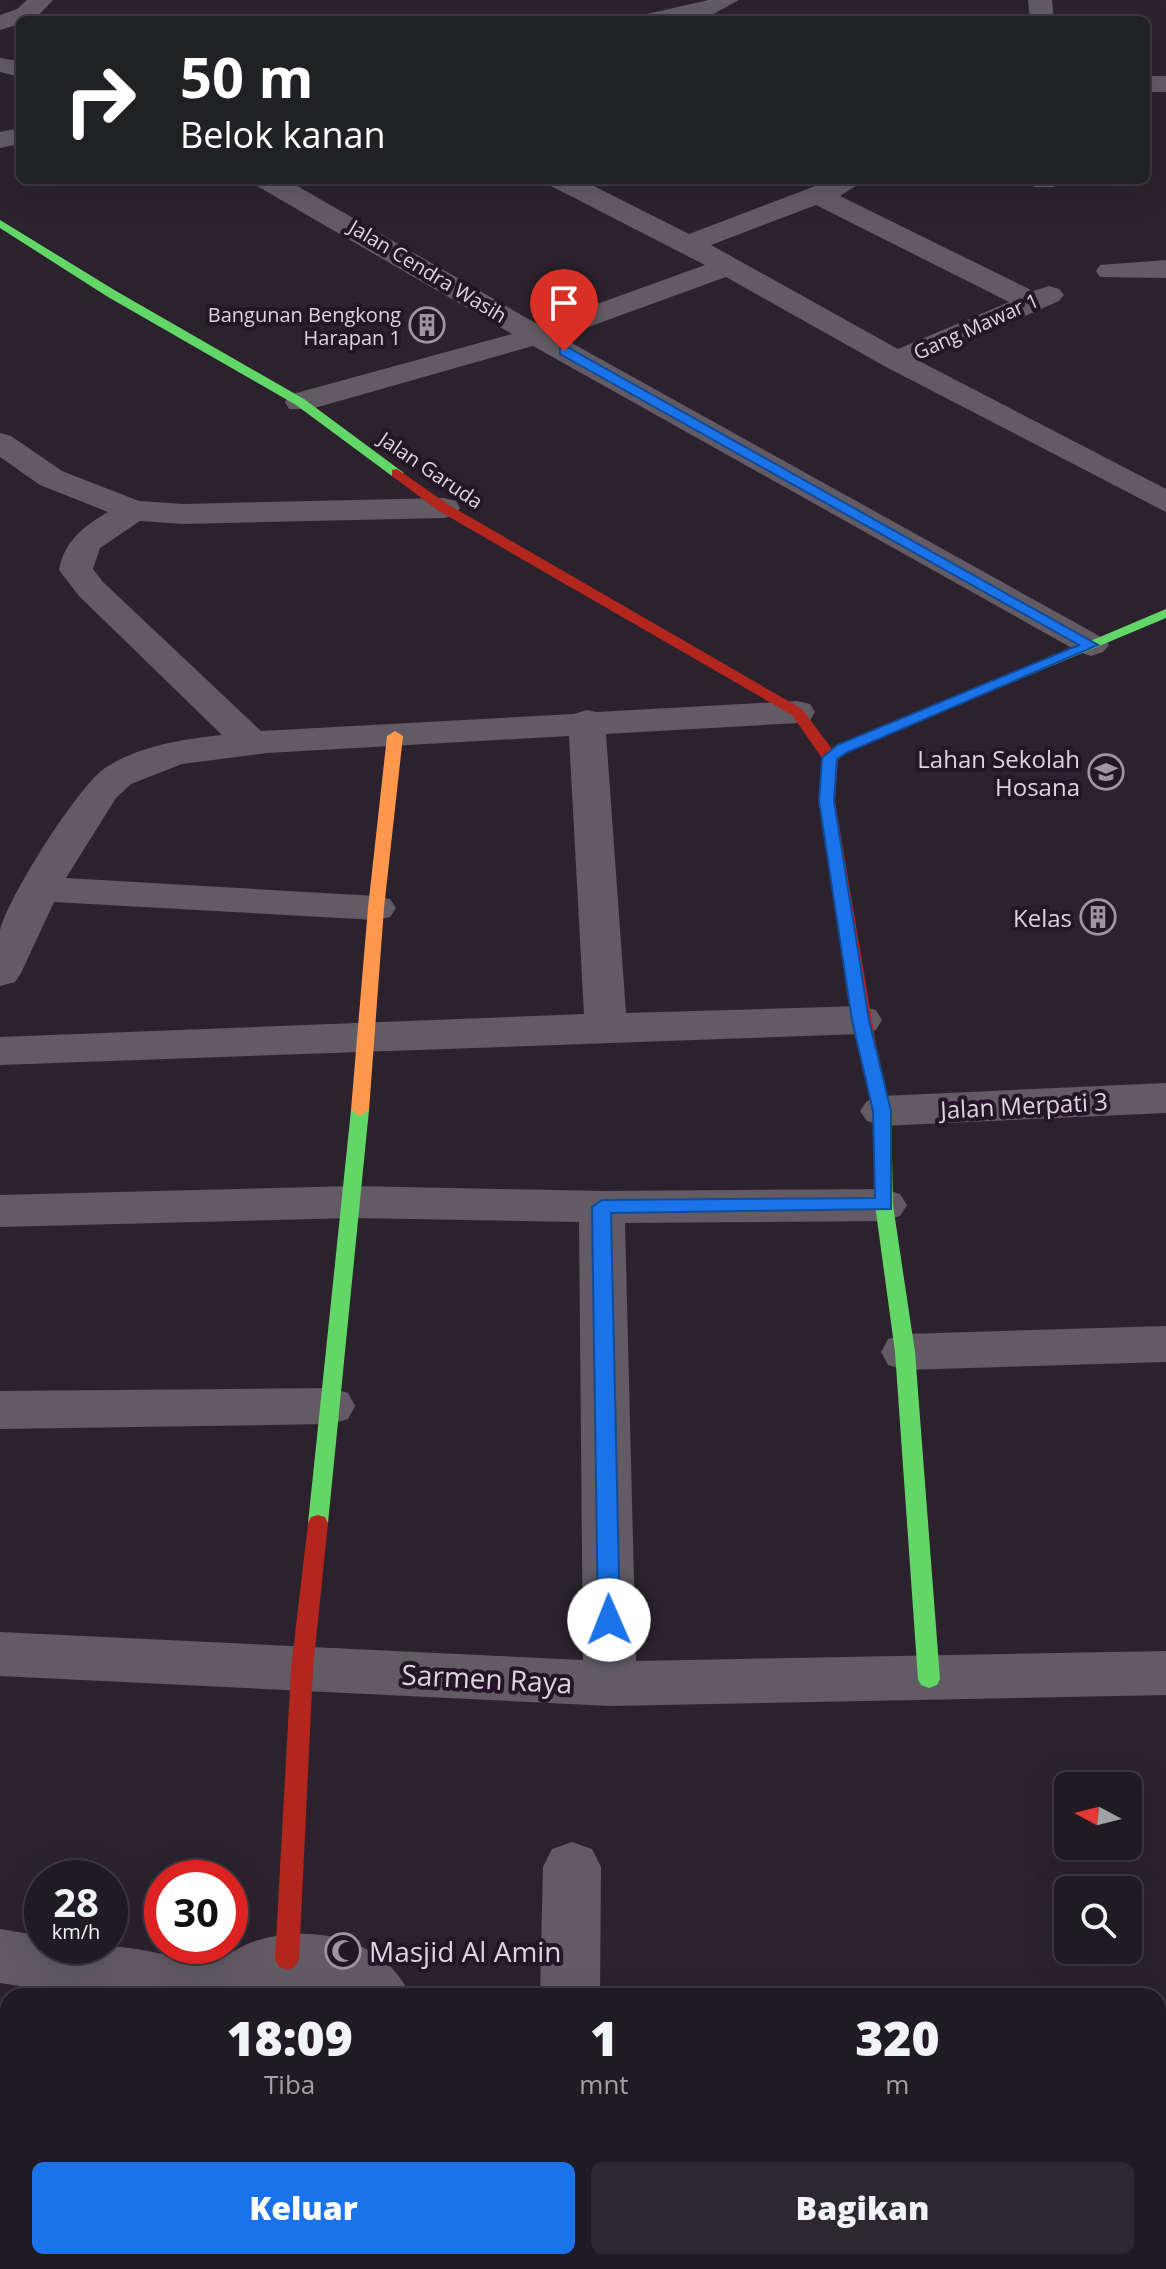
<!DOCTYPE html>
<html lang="id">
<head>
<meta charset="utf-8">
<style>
  body { margin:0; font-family:"Open Sans",sans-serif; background:#2d272f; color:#f1f3f6; height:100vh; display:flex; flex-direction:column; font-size:30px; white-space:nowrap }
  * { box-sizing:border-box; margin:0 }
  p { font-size:26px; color:#a2a1a5 }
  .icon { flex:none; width:44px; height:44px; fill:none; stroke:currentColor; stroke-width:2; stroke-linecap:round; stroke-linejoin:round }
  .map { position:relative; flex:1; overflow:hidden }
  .side { position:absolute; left:0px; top:1988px; width:1166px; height:282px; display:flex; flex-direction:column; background:#201a22; border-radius:24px 24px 0 0; box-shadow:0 8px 32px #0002,0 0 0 2px #3d3840 }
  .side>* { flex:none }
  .guide { position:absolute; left:16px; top:16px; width:1134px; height:168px; border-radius:12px; box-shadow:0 8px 32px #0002,0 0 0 2px #3d3840; background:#202124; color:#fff; overflow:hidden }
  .needle { width:52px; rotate:277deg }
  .fabs { position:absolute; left:1054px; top:1772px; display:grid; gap:16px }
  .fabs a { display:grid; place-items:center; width:88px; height:88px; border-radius:12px; background:#201a22; box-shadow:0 8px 32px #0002,0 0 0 2px #3d3840; font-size:40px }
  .speed { position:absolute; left:24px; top:1860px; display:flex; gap:16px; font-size:40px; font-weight:700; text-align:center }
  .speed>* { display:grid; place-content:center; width:104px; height:104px; border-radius:50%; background:#201a22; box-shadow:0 8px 32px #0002,0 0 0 2px #3d3840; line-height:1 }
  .speed small { font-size:20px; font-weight:400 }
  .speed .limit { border:12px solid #d22; background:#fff; color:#111 }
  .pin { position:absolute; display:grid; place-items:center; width:68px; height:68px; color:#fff; margin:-82px -34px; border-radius:50% 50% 50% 0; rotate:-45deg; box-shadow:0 0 8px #0007 }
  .pin .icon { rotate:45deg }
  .me { position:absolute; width:88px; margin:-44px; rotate:359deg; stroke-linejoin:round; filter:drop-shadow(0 0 6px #0008) }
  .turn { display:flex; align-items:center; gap:28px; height:168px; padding:0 32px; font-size:36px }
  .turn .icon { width:104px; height:104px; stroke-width:2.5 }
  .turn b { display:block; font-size:56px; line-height:68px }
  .eta { display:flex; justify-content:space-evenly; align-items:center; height:136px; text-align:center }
  .eta b { font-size:48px; font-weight:800; line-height:56px }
  .primary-button { display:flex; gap:16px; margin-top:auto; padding:16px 32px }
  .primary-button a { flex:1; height:92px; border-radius:12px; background:#1a73e8; color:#fff; font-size:32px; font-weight:800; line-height:92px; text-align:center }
  .primary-button a+a { background:#2d272f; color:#f1f3f6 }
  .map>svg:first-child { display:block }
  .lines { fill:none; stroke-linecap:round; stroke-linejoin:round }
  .street { fill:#625b64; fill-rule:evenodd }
  .fast { fill:#63d668; fill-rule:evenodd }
  .slow { fill:#ff974d; fill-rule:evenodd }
  .jam { fill:#b3261e; fill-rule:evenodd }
  .route { fill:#1a73e8; stroke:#114b97; stroke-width:2 }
  .labels { text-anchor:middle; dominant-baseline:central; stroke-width:8; stroke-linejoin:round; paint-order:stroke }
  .far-street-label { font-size:20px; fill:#ded3e0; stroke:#241527 }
  .far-poi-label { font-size:20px; fill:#ded3e0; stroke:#241527; text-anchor:end }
  .poi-label { font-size:24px; fill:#ded3e0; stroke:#241527; text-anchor:end }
  .street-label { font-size:24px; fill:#ded3e0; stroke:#241527 }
  .near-street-label { font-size:28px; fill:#ded3e0; stroke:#241527 }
  .near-poi-label { font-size:28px; fill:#ded3e0; stroke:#241527; text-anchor:start }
</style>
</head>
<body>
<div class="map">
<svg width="1166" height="2269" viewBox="0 0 1166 2269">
  <rect width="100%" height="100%" fill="#2b222d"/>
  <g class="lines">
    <g class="street">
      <polygon points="27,0 53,0 35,19 20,20 20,24 0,30 0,15 17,9"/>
      <polygon points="709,0 739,0 708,17 639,20 642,15"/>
      <polygon points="1028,0 1052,0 1054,20 1030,20"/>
      <polygon points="0,58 20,61 20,77 0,72"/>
      <rect x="1146" y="76" width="20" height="16"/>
      <polygon points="20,128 20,144 0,148 0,132"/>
      <path d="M 253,180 L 287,180 L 539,325 L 705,265 L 551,186 L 547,180 L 582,180 L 689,234 L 831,180 L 853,180 L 857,185 L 840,196 L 1033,291 L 1049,286 L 1059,289 L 1064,295 L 1059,301 L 921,362 L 1166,489 L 1166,512 L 886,367 L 726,277 L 561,337 L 1103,638 L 1109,645 L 1103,652 L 1091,656 L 1079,652 L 533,346 L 311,409 L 289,409 L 285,402 L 289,395 L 512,334 L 257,186 ZM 816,205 L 1009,302 L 898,349 L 711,245 Z"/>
      <polygon points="1030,180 1058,180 1058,181 1054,187 1034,187"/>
      <polygon points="1166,260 1166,278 1100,277 1096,271 1100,265"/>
      <path d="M 0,433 L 11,436 L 62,471 L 139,501 L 183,504 L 444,498 L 456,501 L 460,508 L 456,515 L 444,518 L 183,524 L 140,521 L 100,548 L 93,569 L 103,582 L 261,731 L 574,714 L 587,710 L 597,712 L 797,701 L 810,704 L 815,712 L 810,720 L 797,723 L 606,734 L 626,1013 L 861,1006 L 876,1010 L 882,1020 L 876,1030 L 861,1034 L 0,1065 L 0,1037 L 584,1014 L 569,736 L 267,753 L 182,764 L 131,784 L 116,798 L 66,878 L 376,896 L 390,899 L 396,908 L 390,917 L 376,920 L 54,902 L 21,973 L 15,982 L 0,986 C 0,969 0,948 0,931 C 6,900 79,785 105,768 C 138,746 184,739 222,735 L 79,596 L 59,570 C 64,541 84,526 108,512 L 40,485 L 0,457 Z"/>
      <polygon points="1166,1083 1166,1113 882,1126 867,1121 860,1111 867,1101 882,1096"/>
      <polygon points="353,1186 602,1191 884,1189 900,1194 907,1205 900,1216 884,1221 625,1223 636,1661 1166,1651 1166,1695 610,1706 0,1676 0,1632 583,1660 579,1222 353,1218 0,1227 0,1195"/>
      <polygon points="1166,1326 1166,1362 905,1370 888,1365 881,1352 888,1339 905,1334"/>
      <polygon points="331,1388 348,1393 355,1406 348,1419 331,1424 0,1429 0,1391"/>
      <polygon points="572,1842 592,1849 601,1867 600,1996 540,1996 543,1867 552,1849"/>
      <path d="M 0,1929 L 42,1936 L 42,1946 C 64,1946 87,1945 110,1946 C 142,1948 175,1958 207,1961 C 220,1961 239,1947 252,1942 C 309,1922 384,1937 411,1996 L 340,1996 L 323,1988 L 300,1986 L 276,1988 L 259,1996 L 86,1996 L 0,1983 Z"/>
      <rect x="1158" y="2006" width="8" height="56"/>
      <polygon points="201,2262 265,2262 263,2269 199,2269"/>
      <polygon points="502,2262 566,2262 564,2269 500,2269"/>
      <polygon points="862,2262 926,2262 927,2269 863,2269"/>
    </g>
    <g class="fast">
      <polygon points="0,220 116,291 304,399 404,473 392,476 296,405 108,297 0,228"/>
      <polygon points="1166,609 1166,618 925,719 920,720 913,716"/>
      <polygon points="868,1044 877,1050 891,1111 893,1205 915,1352 940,1679 937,1685 929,1688 921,1685 918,1679 895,1352 875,1205 873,1111 859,1050"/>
      <polygon points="360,1104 369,1110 328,1523 325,1529 318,1531 311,1529 308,1523 351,1110"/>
    </g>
    <polygon class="slow" points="395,731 403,736 384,908 369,1110 360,1116 351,1110 368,908 387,736"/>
    <g class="jam">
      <polygon points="397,469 449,505 802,709 832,749 915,713 925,713 925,719 848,751 838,760 835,801 877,1050 874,1054 868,1056 859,1050 819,801 822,758 792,715 439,511 392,476 392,470"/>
      <polygon points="318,1515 325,1517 328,1523 313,1669 299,1959 295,1967 287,1970 279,1967 275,1959 291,1669 308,1523 311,1517"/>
    </g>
  </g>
  <polygon class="route" points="560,348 569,348 1098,645 848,752 837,759 834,801 869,1020 891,1111 891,1209 611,1213 620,1620 617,1626 602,1626 598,1620 592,1207 602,1200 875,1198 873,1111 852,1020 819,801 822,758 837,745 1079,645 560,354"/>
  <defs>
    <symbol id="building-ring" viewBox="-11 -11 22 22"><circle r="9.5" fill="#241527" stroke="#9f95a1" stroke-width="1.5"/><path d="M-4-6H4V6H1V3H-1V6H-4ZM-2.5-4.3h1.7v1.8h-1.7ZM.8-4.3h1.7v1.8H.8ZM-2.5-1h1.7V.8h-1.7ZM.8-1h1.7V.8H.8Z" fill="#9f95a1"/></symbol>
    <symbol id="school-ring" viewBox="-11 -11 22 22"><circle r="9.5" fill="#241527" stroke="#9f95a1" stroke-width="1.5"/><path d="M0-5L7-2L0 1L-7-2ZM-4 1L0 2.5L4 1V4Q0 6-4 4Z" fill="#9f95a1"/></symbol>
    <symbol id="mosque-ring" viewBox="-11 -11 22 22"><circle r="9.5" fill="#241527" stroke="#9f95a1" stroke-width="1.5"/><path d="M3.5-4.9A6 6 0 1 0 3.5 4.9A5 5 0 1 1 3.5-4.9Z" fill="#9f95a1"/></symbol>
  </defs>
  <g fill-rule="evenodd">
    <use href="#building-ring" x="407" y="305" width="40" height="40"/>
    <use href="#school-ring" x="1086" y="752" width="40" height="40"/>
    <use href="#building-ring" x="1078" y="897" width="40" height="40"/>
    <use href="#mosque-ring" x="323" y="1931" width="40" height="40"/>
  </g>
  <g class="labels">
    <g class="far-street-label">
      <text transform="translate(428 271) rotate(31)">Jalan Cendra Wasih</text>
      <text transform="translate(976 326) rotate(-24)">Gang Mawar 1</text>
      <text transform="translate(431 470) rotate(34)">Jalan Garuda</text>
    </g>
    <g class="far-poi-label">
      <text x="401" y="314">Bangunan Bengkong<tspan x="401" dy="23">Harapan 1</tspan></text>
    </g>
    <g class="poi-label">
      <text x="1080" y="758">Lahan Sekolah<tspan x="1080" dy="28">Hosana</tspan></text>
      <text x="1072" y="917">Kelas</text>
    </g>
    <g class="street-label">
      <text transform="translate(1024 1105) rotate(-3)">Jalan Merpati 3</text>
    </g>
    <g class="near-street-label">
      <text transform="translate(487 1678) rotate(3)">Sarmen Raya</text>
    </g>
    <g class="near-poi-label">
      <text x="369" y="1951">Masjid Al Amin</text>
    </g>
  </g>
</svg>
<div class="fabs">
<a><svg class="needle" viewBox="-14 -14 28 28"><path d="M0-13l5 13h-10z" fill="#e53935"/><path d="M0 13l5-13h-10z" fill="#a2a1a5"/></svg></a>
<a><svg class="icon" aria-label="search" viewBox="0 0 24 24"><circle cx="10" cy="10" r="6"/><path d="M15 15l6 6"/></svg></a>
</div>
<div class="speed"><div>28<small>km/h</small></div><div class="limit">30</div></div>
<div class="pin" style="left:564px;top:351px;background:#d93025"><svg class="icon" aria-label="arrive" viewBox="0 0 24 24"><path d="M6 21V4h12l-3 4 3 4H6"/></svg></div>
<svg class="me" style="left:609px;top:1620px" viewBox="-20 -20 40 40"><circle r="19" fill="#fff"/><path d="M0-13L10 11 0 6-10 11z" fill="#1a73e8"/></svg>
<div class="guide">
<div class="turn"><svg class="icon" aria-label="right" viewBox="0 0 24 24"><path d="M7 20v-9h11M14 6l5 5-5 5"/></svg><div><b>50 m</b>Belok kanan</div></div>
</div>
<section class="side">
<div class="eta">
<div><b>18:09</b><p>Tiba</p></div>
<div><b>1</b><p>mnt</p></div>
<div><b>320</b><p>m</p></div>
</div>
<div class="primary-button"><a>Keluar</a><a>Bagikan</a></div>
</section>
</div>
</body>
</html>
